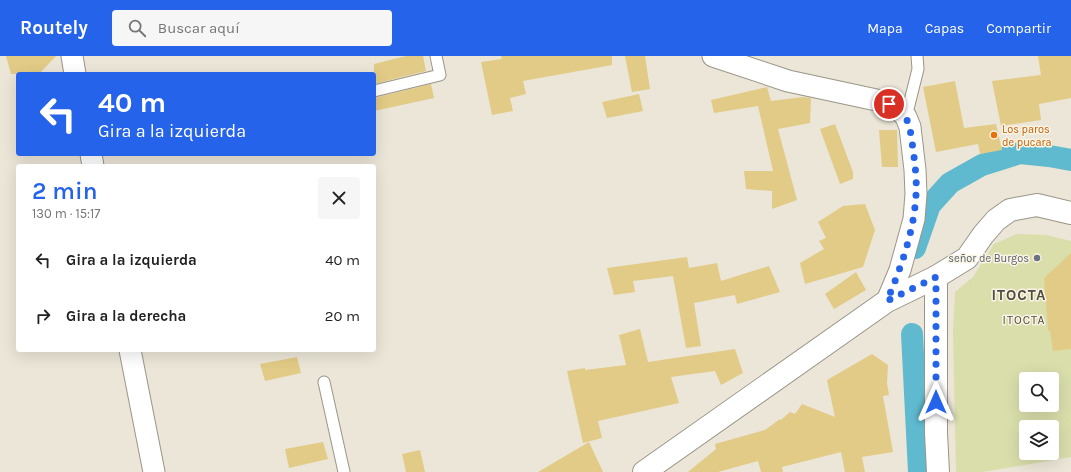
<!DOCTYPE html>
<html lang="es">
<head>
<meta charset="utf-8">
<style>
  body { margin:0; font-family:Karla,sans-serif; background:#f6f6f6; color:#222; height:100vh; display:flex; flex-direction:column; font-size:15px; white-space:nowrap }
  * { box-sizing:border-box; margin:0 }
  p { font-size:13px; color:#767676 }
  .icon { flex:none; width:22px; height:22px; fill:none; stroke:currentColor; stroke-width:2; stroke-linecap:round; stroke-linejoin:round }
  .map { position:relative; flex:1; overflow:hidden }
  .details { position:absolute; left:16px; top:108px; width:360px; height:188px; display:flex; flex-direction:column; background:#fff; border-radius:4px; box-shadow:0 4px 16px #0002 }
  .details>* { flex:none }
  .top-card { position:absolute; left:16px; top:16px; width:360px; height:84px; border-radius:4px; box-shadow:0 4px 16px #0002; background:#2563eb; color:#fff; overflow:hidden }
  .controls { position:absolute; left:1019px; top:316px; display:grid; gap:8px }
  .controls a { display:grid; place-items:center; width:40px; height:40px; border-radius:4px; background:#fff; box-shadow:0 4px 16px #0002; font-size:20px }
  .pin { position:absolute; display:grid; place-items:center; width:34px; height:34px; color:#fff; margin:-17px; border:2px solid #fff; border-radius:50%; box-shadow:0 1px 4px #0007 }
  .me { position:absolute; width:44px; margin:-22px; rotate:0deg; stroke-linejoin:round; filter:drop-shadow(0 0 3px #0008) }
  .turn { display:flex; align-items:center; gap:14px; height:84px; padding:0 16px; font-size:18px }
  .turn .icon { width:52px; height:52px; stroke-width:2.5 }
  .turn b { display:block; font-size:28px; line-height:34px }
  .round { display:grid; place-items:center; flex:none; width:42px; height:42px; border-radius:4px; background:#f6f6f6 }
  .headline { display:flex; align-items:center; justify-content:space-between; height:68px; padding:0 16px }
  h1 { font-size:24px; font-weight:600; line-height:30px; color:#2563eb }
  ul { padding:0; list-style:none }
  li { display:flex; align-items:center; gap:12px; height:56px; padding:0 16px }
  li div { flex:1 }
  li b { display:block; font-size:15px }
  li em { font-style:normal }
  header { display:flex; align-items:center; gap:24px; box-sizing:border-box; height:56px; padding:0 20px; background:#2563eb; color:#fff }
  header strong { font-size:19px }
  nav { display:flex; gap:22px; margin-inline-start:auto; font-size:14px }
  .search { width:280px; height:36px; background:#f6f6f6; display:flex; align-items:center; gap:10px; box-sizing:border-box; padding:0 14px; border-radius:4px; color:#767676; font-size:15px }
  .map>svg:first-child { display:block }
  .green { fill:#d9deab; fill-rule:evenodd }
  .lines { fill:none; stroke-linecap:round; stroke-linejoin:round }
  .canal { stroke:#5fb9cf; stroke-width:22 }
  .building { fill:#e2cb86 }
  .lane-casing { stroke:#9a9587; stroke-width:13 }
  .street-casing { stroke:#9a9587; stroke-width:23 }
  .secondary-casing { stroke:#9a9587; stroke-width:24 }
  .lane { stroke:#fff; stroke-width:11 }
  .street { stroke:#fff; stroke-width:21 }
  .secondary { stroke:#fff; stroke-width:22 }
  .route { stroke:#2563eb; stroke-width:7; stroke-dasharray:0 12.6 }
  .food-dot { fill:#e8710a; stroke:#f9f4e4; stroke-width:1.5 }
  .worship-dot { fill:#6b7280; stroke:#f9f4e4; stroke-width:1.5 }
  .labels { text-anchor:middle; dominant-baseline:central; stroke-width:3; stroke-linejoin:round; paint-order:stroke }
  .food-label { font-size:11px; fill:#c56008; stroke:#f9f4e4; text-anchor:start }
  .worship-label { font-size:11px; fill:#5b616d; stroke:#f9f4e4; text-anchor:end }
  .neighbourhood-label { font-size:12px; letter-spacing:1px; fill:#514c40; stroke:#f9f4e4 }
  .district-label { font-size:15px; font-weight:bold; letter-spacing:1px; fill:#514c40; stroke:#f9f4e4 }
</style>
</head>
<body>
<header>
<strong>Routely</strong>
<div class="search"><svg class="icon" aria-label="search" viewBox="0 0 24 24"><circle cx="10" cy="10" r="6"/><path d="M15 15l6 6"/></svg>Buscar aquí</div>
<nav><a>Mapa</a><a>Capas</a><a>Compartir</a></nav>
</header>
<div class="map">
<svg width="1071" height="416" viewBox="0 0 1071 416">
  <rect width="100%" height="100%" fill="#ebe6d7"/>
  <path class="green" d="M 1017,178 L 1046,179 L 1071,185 L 1071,401 L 983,416 L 956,416 L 953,276 L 955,236 L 973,221 L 994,188 ZM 1026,323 L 1052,323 L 1052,349 L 1026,349 ZM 1026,371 L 1052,371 L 1052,397 L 1026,397 Z"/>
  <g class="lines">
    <g class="canal">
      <polyline points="915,192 930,149 950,127 982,109 1020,97 1049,100 1071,104"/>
      <polyline points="912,278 919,416"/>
    </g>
  </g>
  <g class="building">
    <polygon points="6,0 56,0 39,18 11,18"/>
    <polygon points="406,0 423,0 426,15 374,28 374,8"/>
    <polygon points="501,0 612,0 612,9 523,25 526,38 510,42 513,55 492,59 481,6 502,3"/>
    <polygon points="625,0 645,0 650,33 632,36"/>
    <polygon points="1038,0 1071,0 1071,42 1039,48 1041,64 1001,70 992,25 1041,19"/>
    <polygon points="955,25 964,72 996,68 1002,94 980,98 978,88 936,96 923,31"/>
    <polygon points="431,28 434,42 374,55 374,42"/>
    <polygon points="767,31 771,45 803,41 811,42 810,67 778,73 797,144 772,153 772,135 746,133 744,115 773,115 758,50 714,57 711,44"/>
    <polygon points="639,38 643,55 607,62 602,46"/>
    <polygon points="835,68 853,116 853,123 840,128 820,73"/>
    <polygon points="879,74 897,74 898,111 882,111"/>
    <polygon points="865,148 875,174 863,211 805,228 800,207 824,193 819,185 826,182 818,166 843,150"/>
    <polygon points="1071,197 1071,293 1053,295 1050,275 1048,274 1044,222"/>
    <polygon points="687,201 689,212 717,207 721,225 769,210 780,236 737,248 735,239 694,247 701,290 686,292 673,220 633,225 635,236 614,239 607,212"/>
    <polygon points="856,216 866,234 834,253 825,238"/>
    <polygon points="640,273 648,306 735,293 743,317 721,329 715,315 671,321 679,347 598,365 602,382 583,387 567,315 585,312 585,314 626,309 619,279"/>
    <polygon points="872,298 888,309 887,327 889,339 883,340 893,396 862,401 865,416 845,416 841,396 782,411 783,416 761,416 758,405 718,416 688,416 716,393 715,388 765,374 780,363 781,364 790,356 795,358 802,348 835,361 827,324"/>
    <polygon points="297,301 301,317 265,325 260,308"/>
    <polygon points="323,386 328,403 289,412 285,393"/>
    <polygon points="589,386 603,416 538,416"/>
    <polygon points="420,394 425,416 406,416 402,398"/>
  </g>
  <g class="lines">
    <defs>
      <g id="lane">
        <polyline points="374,35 440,19 436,0"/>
        <polyline points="906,61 918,13 917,0"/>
        <polyline points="324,326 344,416"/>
      </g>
      <g id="street">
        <polyline points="72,0 75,18"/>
        <polyline points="713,0 788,25 881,45 897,51 906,61 910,71 915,114 916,138 914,163 900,214 887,245"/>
        <polyline points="91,98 93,110"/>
        <polyline points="130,294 154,416"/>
      </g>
      <g id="secondary">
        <polyline points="936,221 936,377 938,416"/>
        <polyline points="644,416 887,245 936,221 967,202 983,179 996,164 1010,154 1037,149 1071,157"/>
      </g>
    </defs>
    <use href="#lane" class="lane-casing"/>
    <use href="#street" class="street-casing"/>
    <use href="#secondary" class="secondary-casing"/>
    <use href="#lane" class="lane"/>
    <use href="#street" class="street"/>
    <use href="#secondary" class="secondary"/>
  </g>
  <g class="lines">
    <path class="route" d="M 889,48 C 910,56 910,73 913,93 C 915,108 917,124 916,139 C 914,176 901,211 887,245 L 936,221 L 936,346"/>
  </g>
  <circle class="food-dot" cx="994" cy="79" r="4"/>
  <circle class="worship-dot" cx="1037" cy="202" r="4"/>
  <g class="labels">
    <g class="food-label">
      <text x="1002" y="73">Los paros<tspan x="1002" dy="13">de pucara</tspan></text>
    </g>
    <g class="worship-label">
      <text x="1029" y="202">señor de Burgos</text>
    </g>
    <g class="neighbourhood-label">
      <text x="1024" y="264">ITOCTA</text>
    </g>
    <g class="district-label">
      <text x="1019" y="239">ITOCTA</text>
    </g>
  </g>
</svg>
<div class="controls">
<a><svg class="icon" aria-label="search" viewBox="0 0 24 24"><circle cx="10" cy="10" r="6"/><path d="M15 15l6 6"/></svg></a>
<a><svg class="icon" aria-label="layers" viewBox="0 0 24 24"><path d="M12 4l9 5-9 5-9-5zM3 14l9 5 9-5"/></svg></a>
</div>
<div class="pin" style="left:889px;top:48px;background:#d93025"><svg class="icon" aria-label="arrive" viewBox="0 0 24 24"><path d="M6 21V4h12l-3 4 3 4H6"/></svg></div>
<svg class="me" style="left:936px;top:346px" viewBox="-20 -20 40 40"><path d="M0-17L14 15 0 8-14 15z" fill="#2563eb" stroke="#fff" stroke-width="4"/></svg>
<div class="top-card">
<div class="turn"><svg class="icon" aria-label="left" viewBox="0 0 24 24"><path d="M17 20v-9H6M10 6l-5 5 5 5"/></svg><div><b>40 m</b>Gira a la izquierda</div></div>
</div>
<section class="details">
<div class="headline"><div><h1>2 min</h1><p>130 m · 15:17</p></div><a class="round"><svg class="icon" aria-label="close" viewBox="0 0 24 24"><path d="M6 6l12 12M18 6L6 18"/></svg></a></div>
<ul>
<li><svg class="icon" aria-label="left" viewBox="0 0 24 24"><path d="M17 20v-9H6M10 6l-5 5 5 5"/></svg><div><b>Gira a la izquierda</b></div><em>40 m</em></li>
<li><svg class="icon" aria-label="right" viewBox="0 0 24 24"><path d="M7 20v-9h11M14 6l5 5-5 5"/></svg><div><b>Gira a la derecha</b></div><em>20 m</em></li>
</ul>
</section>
</div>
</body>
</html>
